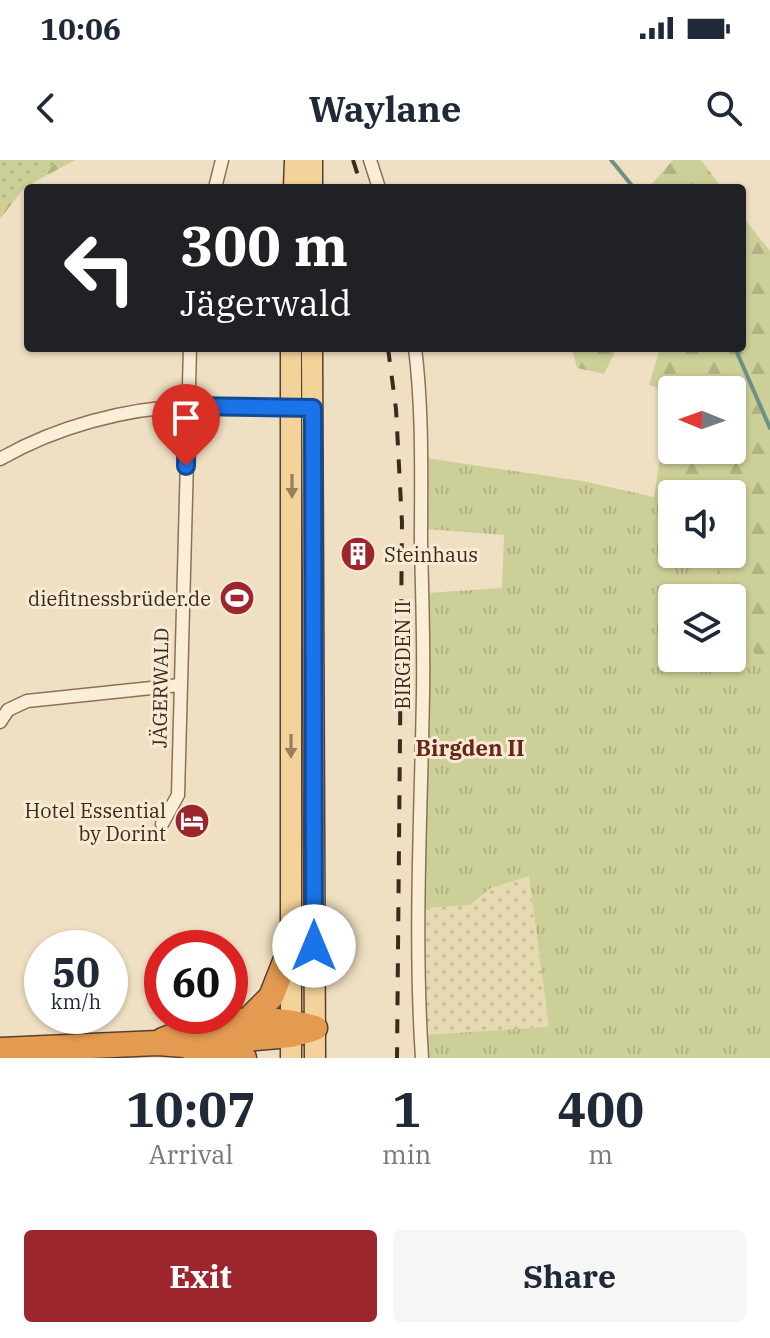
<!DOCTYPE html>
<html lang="en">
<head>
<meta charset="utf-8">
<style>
  body { margin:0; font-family:"IBM Plex Serif",serif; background:#f6f6f7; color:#1f2937; height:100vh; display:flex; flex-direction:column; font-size:30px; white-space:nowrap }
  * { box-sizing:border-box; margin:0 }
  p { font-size:26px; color:#747a83 }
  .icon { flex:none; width:44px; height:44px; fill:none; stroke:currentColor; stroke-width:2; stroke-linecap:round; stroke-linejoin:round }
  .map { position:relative; height:898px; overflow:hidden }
  .sheet { display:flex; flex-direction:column; background:#fff; flex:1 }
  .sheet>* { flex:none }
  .guide { position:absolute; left:24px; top:24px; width:722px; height:168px; border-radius:8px; box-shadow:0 2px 6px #0004; background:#202124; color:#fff; overflow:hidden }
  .needle { width:52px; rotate:271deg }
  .controls { position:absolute; left:658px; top:216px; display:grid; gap:16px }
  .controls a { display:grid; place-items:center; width:88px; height:88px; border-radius:8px; background:#fff; box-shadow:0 2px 6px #0004; font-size:40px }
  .speed { position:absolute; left:24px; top:770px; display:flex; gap:16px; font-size:40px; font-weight:700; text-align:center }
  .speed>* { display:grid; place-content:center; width:104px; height:104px; border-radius:50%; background:#fff; box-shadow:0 2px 6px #0004; line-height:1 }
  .speed small { font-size:20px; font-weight:400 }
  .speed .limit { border:12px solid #d22; background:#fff; color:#111 }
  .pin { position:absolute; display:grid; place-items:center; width:68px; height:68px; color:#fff; margin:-82px -34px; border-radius:50% 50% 50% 0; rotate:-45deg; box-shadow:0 0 8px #0007 }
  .pin .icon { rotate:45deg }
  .me { position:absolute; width:88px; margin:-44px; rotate:0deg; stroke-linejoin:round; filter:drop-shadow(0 0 6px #0008) }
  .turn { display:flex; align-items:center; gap:28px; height:168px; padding:0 24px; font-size:36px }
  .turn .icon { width:104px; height:104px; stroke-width:2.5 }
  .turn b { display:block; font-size:56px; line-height:68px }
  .eta { display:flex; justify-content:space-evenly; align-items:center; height:136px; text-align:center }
  .eta b { font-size:48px; font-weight:800; line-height:56px }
  .button { display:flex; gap:16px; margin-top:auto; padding:16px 24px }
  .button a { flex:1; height:92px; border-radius:8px; background:#9d262e; color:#fff; font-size:32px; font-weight:800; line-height:92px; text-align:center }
  .button a+a { background:#f6f6f7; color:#1f2937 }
  .status { display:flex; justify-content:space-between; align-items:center; height:56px; padding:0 40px; background:#fff; direction:ltr }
  .status svg { height:22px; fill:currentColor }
  header { display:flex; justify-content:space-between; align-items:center; height:104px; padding:0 24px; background:#fff; font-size:36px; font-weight:800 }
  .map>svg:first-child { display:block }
  .farmland { fill:url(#farmland-dots) }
  .grass { fill:url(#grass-tufts) }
  .forest { fill:url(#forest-firs); fill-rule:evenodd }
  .park { fill:url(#park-dots) }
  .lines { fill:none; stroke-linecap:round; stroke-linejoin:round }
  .stream { stroke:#6c9286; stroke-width:4 }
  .street-casing { stroke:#8b7159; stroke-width:15 }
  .primary-casing { stroke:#593f2d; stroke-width:23 }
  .highway-casing { stroke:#593f2d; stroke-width:27 }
  .street { stroke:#faeed7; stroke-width:12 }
  .primary { stroke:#f4d39a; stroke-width:20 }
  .highway { stroke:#e39a51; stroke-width:24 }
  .rail { stroke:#3b2a1e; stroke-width:4; stroke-dasharray:14 14; stroke-linecap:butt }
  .oneway { fill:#987e5c }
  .route-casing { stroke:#114b97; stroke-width:20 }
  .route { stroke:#1a73e8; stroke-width:14 }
  .labels { text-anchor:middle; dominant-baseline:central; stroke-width:6; stroke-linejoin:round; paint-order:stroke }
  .poi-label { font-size:20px; fill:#3b2a1e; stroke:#f7ebd3; text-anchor:end }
  .street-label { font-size:20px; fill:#3b2a1e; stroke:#f7ebd3 }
  .neighbourhood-label { font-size:22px; font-weight:bold; fill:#69271b; stroke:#f7ebd3 }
</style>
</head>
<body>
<div class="status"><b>10:06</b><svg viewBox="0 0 49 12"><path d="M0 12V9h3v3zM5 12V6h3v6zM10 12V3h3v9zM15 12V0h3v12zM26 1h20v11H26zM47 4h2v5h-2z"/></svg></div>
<header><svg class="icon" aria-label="back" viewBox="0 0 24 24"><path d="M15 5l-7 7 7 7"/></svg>Waylane<svg class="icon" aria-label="search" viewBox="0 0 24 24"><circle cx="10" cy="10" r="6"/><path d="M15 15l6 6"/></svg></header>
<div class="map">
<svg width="770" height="898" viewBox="0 0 770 898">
  <defs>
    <pattern id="farmland-dots" width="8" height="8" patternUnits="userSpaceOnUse" patternTransform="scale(2)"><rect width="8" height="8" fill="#e6dab0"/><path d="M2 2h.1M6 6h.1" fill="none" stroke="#c6bb97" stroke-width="1.8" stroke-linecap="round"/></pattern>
    <pattern id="grass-tufts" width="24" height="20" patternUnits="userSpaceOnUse" patternTransform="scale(2)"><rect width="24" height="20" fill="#cccf97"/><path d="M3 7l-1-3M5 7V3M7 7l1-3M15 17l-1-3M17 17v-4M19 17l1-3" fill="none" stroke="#b0b282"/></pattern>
    <pattern id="forest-firs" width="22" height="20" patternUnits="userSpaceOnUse" patternTransform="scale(2)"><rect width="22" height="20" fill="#cccf97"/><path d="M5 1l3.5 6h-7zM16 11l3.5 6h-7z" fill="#b0b282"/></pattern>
    <pattern id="park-dots" width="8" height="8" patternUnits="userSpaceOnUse" patternTransform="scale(2)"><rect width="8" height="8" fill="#cccf97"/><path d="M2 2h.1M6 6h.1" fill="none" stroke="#b0b282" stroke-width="1.8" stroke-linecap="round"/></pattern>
  </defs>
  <rect width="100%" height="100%" fill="#f0e0c3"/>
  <polygon class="farmland" points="529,716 549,868 424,875 424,748 470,745 491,728"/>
  <polygon class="grass" points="426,298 582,321 672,341 672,394 719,394 715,434 718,438 672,438 672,498 732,498 732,460 770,517 770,898 425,898 424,875 549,867 529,716 491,728 470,745 424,748 426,433 502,428 504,375 426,369"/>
  <g class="forest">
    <polygon points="0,0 75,0 25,27 0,59"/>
    <polygon points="673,0 701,0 722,28 648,28"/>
    <path d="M 742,56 L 770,91 L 770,517 L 732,460 L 732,438 L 718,438 L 715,434 L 719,394 L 732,394 L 732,334 L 672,334 L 672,341 L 654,338 L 670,231 L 649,225 L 660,188 L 742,188 ZM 672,230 L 732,230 L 732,290 L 672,290 Z"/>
    <polygon points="572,188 617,188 604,214 577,208"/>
  </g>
  <polygon class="park" points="0,0 62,0 19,27 0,51"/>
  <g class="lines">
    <g class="stream">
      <polyline points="611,0 634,28"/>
      <polyline points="735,188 770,268"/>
    </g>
    <defs>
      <g id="street">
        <polyline points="370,0 379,28"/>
        <polyline points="215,28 222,0"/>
        <path d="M 415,188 C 423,252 421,317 421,382 C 422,433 424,483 423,534 C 421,655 414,777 422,898"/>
        <path d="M 0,299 C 56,267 125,248 190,246 C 225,245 261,248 296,248"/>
        <polyline points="0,562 8,550 27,541 180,525"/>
        <polyline points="162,664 178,635 190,188"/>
      </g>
      <g id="primary">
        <polyline points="312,0 312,28"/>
        <polyline points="294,28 295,0"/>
        <polyline points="312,188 315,898"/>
        <polyline points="291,898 291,188"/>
      </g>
      <g id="highway">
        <polyline points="247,861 271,837 290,789"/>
        <path d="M 163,880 C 209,860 267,854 315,868"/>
        <polyline points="208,882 291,875 310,870"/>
        <polyline points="0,890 158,883 184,885 210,894 244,898"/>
      </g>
    </defs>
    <use href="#street" class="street-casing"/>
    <use href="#primary" class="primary-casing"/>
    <use href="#highway" class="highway-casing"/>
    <use href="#street" class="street"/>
    <use href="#primary" class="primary"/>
    <use href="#highway" class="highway"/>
    <g class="rail">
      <polyline points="353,0 362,28"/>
      <polyline points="388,188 396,249 402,363 397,898"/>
    </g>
  </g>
  <defs><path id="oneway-solid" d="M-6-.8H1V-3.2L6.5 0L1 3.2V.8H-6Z" transform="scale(2)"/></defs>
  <g class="oneway">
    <use href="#oneway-solid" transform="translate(292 326) rotate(90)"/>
    <use href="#oneway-solid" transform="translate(291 586) rotate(90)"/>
  </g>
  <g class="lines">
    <defs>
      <polyline id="route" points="186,306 187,246 313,248 314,786"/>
    </defs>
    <use href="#route" class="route-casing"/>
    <use href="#route" class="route"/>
  </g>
  <defs>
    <symbol id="building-disc" viewBox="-11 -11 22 22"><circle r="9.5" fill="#9d262e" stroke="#f7ebd3"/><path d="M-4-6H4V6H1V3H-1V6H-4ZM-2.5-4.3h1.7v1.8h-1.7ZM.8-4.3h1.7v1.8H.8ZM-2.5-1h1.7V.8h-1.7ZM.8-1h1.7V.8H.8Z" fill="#fff"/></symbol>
    <symbol id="stadium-disc" viewBox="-11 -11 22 22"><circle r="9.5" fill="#9d262e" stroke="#f7ebd3"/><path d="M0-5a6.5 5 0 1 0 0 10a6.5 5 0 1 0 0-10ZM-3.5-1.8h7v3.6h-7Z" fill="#fff"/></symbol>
    <symbol id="hotel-disc" viewBox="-11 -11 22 22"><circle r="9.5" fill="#9d262e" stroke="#f7ebd3"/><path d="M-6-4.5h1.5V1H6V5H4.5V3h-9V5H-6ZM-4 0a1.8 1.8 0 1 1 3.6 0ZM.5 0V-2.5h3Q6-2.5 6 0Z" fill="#fff"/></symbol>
  </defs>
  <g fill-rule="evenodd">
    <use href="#building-disc" x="338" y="374" width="40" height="40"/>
    <use href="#stadium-disc" x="217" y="418" width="40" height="40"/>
    <use href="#hotel-disc" x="172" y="641" width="40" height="40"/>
  </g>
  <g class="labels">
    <g class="poi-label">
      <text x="384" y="394" text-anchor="start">Steinhaus</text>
      <text x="211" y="438">diefitnessbrüder.de</text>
      <text x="166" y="650">Hotel Essential<tspan x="166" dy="23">by Dorint</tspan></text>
    </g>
    <g class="street-label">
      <text transform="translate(402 495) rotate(-90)">BIRGDEN II</text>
      <text transform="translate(160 528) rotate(-89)">JÄGERWALD</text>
    </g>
    <g class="neighbourhood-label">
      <text x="470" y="587">Birgden II</text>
    </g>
  </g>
</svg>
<div class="controls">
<a><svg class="needle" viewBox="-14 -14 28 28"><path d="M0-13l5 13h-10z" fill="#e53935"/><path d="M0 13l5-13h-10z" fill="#747a83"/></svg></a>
<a><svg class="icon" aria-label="sound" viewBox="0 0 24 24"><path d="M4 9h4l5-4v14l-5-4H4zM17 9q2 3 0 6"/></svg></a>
<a><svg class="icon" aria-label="layers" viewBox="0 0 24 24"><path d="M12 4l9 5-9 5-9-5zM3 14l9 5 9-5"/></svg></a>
</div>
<div class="speed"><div>50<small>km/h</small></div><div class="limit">60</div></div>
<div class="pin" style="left:186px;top:306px;background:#d93025"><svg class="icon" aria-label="arrive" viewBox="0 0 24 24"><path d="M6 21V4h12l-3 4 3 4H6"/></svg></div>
<svg class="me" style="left:314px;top:786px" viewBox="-20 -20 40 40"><circle r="19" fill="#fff"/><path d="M0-13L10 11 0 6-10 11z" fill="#1a73e8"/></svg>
<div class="guide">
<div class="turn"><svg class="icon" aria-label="left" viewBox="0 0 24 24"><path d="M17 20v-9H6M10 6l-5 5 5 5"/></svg><div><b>300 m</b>Jägerwald</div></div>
</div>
</div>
<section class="sheet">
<div class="eta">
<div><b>10:07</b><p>Arrival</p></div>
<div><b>1</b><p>min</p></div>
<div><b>400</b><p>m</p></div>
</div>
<div class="button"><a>Exit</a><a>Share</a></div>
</section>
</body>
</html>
